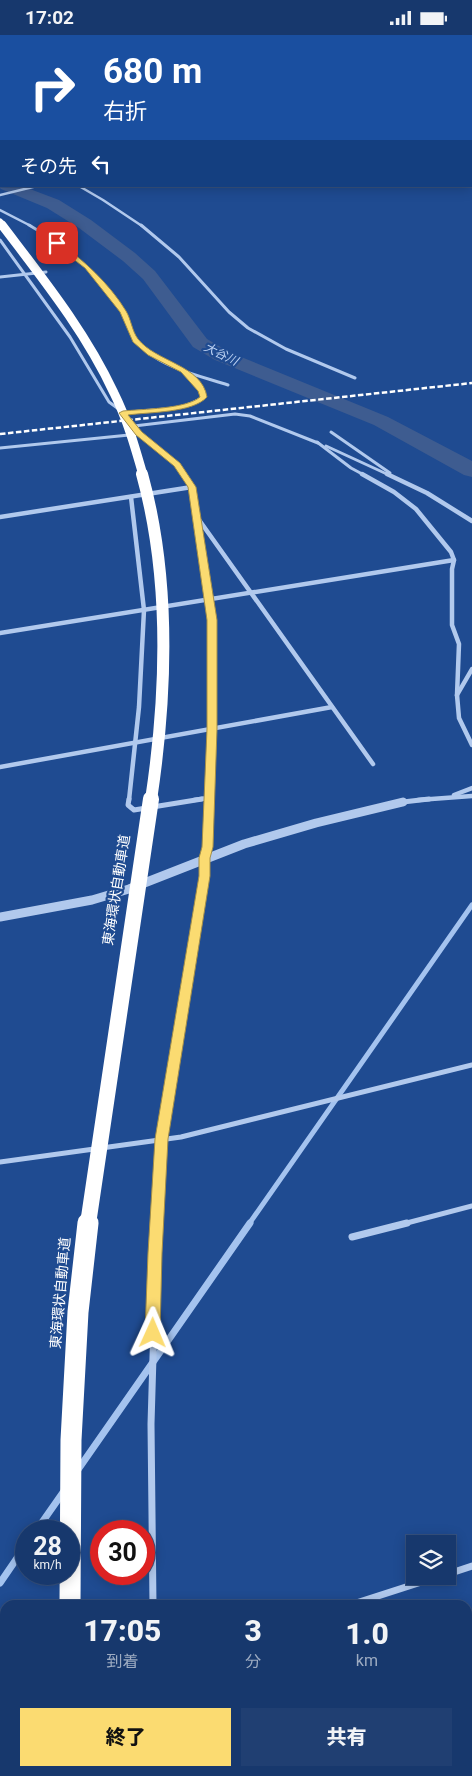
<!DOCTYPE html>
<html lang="ja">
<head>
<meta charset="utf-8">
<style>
  body { margin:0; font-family:Roboto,"Noto Sans JP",sans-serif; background:#203f72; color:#f1f3f6; height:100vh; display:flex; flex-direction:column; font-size:19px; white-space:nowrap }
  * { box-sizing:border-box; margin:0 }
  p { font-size:16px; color:#9eacc2 }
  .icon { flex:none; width:28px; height:28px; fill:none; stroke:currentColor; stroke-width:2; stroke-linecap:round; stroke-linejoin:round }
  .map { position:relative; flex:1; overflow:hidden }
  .details { position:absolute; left:0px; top:1565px; width:472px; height:176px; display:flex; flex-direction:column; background:#17386d; border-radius:15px 15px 0 0; box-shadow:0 2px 12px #0003,0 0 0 1px #365280 }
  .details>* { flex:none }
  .hud { position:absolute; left:0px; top:0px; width:472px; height:152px; box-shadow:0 2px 12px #0003,0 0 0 1px #365280; background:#1a4fa0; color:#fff; overflow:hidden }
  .tools { position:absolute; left:406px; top:1500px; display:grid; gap:10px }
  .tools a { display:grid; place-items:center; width:50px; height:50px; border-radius:0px; background:#17386d; box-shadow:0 2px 12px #0003,0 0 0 1px #365280; font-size:25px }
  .speed { position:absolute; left:15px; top:1485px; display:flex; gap:10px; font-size:25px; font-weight:700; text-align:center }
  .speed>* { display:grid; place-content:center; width:65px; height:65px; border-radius:50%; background:#17386d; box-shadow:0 2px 12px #0003,0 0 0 1px #365280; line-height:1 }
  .speed small { font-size:12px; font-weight:400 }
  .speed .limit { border:8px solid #d22; background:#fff; color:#111 }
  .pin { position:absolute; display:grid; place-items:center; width:42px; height:42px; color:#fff; margin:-21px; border-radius:10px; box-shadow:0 2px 8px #0006 }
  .me { position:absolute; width:55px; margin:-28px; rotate:1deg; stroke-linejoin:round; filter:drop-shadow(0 0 4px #0008) }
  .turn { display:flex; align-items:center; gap:18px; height:105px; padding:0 20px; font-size:22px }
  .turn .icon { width:65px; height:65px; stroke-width:2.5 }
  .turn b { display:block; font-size:35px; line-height:42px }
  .then { display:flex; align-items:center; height:48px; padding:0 20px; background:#0003; gap:10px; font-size:19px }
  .eta { display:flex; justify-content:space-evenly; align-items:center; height:85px; text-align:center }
  .eta b { font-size:30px; font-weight:800; line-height:35px }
  .button { display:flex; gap:10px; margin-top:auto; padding:10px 20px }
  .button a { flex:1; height:58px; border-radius:0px; background:#fbdb71; color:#111; font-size:20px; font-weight:800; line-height:58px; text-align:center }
  .button a+a { background:#203f72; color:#f1f3f6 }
  .status { display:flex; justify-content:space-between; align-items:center; height:35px; padding:0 25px; background:#17386d; direction:ltr }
  .status svg { height:14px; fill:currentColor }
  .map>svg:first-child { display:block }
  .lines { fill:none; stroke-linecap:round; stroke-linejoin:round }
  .stream-far1 { stroke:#a4c3ef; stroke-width:5 }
  .stream { stroke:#a4c3ef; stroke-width:7 }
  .river { fill:#3e5c90; fill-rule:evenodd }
  .minor-far4 { stroke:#b1c9ed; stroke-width:2.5 }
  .minor-far3 { stroke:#b1c9ed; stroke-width:3 }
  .minor-far2 { stroke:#b1c9ed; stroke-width:4.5 }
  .minor-far1 { stroke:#b1c9ed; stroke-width:5 }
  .minor { stroke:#b1c9ed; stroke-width:7 }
  .tertiary { stroke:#b1c9ed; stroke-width:9 }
  .motorway { fill:#fff; fill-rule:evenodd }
  .rail { stroke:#fff; stroke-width:2.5; stroke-dasharray:5.5 2.5; stroke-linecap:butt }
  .motorway-bridge-far4 { stroke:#fff; stroke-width:7 }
  .motorway-bridge-far3 { stroke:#fff; stroke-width:9 }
  .motorway-bridge-far2 { stroke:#fff; stroke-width:12 }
  .motorway-bridge-far1 { stroke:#fff; stroke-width:16 }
  .motorway-bridge { stroke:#fff; stroke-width:21 }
  .route { fill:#fbdb71; stroke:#a38e49 }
  .labels { text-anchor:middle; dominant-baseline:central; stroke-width:4.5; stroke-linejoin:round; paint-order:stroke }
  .far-water-label { font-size:12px; font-style:italic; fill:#bdd3f4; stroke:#1f4b91 }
  .street-label { font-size:14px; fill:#fff; stroke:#1f4b91 }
</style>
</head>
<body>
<div class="status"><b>17:02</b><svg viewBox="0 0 49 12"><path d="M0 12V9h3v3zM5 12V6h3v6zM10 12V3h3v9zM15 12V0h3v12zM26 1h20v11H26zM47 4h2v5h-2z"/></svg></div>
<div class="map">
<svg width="472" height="1741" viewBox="0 0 472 1741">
  <rect width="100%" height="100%" fill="#1f4b91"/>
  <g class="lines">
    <polyline class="stream-far1" points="249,1189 472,870"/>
    <g class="stream">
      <polyline points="77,1436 250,1188"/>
      <polyline points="36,1496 64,1456"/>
      <polyline points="0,1548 26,1510"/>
    </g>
    <g class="river">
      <polygon points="104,0 140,0 104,1"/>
      <polygon points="0,1 2,1 1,9 0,9"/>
      <rect x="0" y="44" width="1" height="8"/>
      <rect x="471" y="87" width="1" height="10"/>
      <polygon points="1,148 1,151 22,151 59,165 91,185 135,218 155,236 207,304 229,317 388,382 472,426 472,442 464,440 374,390 215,325 193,312 143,244 123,226 79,193 47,173 1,154 0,153"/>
    </g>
    <g class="minor-far4">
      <polyline points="162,0 164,1"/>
      <polyline points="301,0 303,1"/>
      <polyline points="415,0 417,1"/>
      <polyline points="246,1 277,0"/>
      <polyline points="447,1 458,0"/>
      <polyline points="79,151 103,165 142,191"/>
      <polyline points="0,160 37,151"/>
      <polyline points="0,175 31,191"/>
    </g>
    <g class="minor-far3">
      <path d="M 29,190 C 65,211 98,239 122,274 C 131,289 129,301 144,314 C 167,334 200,341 228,350"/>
      <polyline points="141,190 179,222 229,277 248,293 286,314 355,343"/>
      <polyline points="0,205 70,302 109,367 120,375"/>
      <polyline points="0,242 46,237"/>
      <path d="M 124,378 C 150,373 180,378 203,362 L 202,355 L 185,337"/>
      <polyline points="134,391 235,379 250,381 318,408"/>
      <polyline points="331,397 390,438"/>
      <polyline points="317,407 351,433 364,440"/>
      <polyline points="326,411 389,440"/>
      <polyline points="0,413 139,399 177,429 184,440"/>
    </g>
    <g class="minor-far2">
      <polyline points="184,439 192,452 197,482 373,729"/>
      <polyline points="362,439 394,457 416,474 451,517 454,525 452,534 452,590 459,609 457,660 459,683 472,710"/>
      <polyline points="387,439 427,458 472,486"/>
      <polyline points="0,482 192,452"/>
      <polyline points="197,482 212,585 212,694 209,765"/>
      <polyline points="0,598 454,525"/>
      <polyline points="457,660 472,634"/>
      <polyline points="0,732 332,672"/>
      <polyline points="454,760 472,753"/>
      <polyline points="129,765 139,672 144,575 131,462"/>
      <polyline points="194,765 208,763"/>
      <polyline points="418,765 472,761"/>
    </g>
    <g class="minor-far1">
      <polyline points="129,764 128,770 134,775 202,764"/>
      <polyline points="403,767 429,764"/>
      <polyline points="0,1127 181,1102 472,1030"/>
      <polyline points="157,1189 162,1105 205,841 209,764"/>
      <polyline points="403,1189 472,1171"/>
    </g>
    <g class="minor">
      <polyline points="352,1202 407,1188"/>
      <polyline points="448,1539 472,1531"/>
      <polyline points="153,1570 151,1389 157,1188"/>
      <polyline points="350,1570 440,1541"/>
      <polyline points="0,1645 5,1644"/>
      <polyline points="155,1736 156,1741"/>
    </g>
    <polyline class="tertiary" points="0,882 92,865 129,854 244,809 316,788 403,767"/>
    <rect class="motorway" x="65" y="1736" width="24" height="5"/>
    <polyline class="rail" points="0,399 472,348"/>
    <polyline class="motorway-bridge-far4" points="0,187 3,191"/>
    <path class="motorway-bridge-far3" d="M 2,190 C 43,244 85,296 114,358 C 127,384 135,412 143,440"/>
    <path class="motorway-bridge-far2" d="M 142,439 C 171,544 167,659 151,765"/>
    <polyline class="motorway-bridge-far1" points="88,1189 151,764"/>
    <polyline class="motorway-bridge" points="70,1570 71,1405 78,1277 88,1188"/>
  </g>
  <path class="route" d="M 55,207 L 59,207 C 84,226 109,248 126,276 C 131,284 132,296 138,304 C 156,327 202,330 207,362 C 193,378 149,377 128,380 L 142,397 L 180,428 L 196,452 L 217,585 L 217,694 L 213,812 L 210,823 L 210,841 L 168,1104 L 162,1218 L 160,1298 L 158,1302 L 153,1304 L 148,1302 L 145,1298 L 148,1218 L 155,1104 L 199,841 L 199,823 L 202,812 L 207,694 L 207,585 L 188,452 L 174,431 L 136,400 L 119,378 L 123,376 C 142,374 186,374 200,362 L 198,356 L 181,337 L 148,320 L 133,307 L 120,277 L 85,233 L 55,210 Z"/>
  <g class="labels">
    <g class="far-water-label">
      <text transform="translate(221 319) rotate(26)">大谷川</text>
    </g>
    <g class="street-label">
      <text transform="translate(116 855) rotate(-81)">東海環状自動車道</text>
      <text transform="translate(60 1258) rotate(-85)">東海環状自動車道</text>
    </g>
  </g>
</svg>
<div class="tools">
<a><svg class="icon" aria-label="layers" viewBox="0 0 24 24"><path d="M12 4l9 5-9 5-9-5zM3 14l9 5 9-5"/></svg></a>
</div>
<div class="speed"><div>28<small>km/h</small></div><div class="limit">30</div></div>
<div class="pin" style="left:57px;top:208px;background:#d93025"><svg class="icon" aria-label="arrive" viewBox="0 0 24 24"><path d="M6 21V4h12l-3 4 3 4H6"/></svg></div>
<svg class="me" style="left:153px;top:1298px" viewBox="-20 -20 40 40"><path d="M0-17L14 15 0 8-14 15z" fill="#fbdb71" stroke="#fff" stroke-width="4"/></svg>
<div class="hud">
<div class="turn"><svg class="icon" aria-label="right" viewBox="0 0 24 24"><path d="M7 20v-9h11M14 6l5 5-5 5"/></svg><div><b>680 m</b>右折</div></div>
<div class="then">その先<svg class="icon" aria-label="left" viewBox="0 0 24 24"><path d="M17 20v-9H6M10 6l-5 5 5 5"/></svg></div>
</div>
<section class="details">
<div class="eta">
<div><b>17:05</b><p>到着</p></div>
<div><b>3</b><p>分</p></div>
<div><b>1.0</b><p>km</p></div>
</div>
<div class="button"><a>終了</a><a>共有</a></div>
</section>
</div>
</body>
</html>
